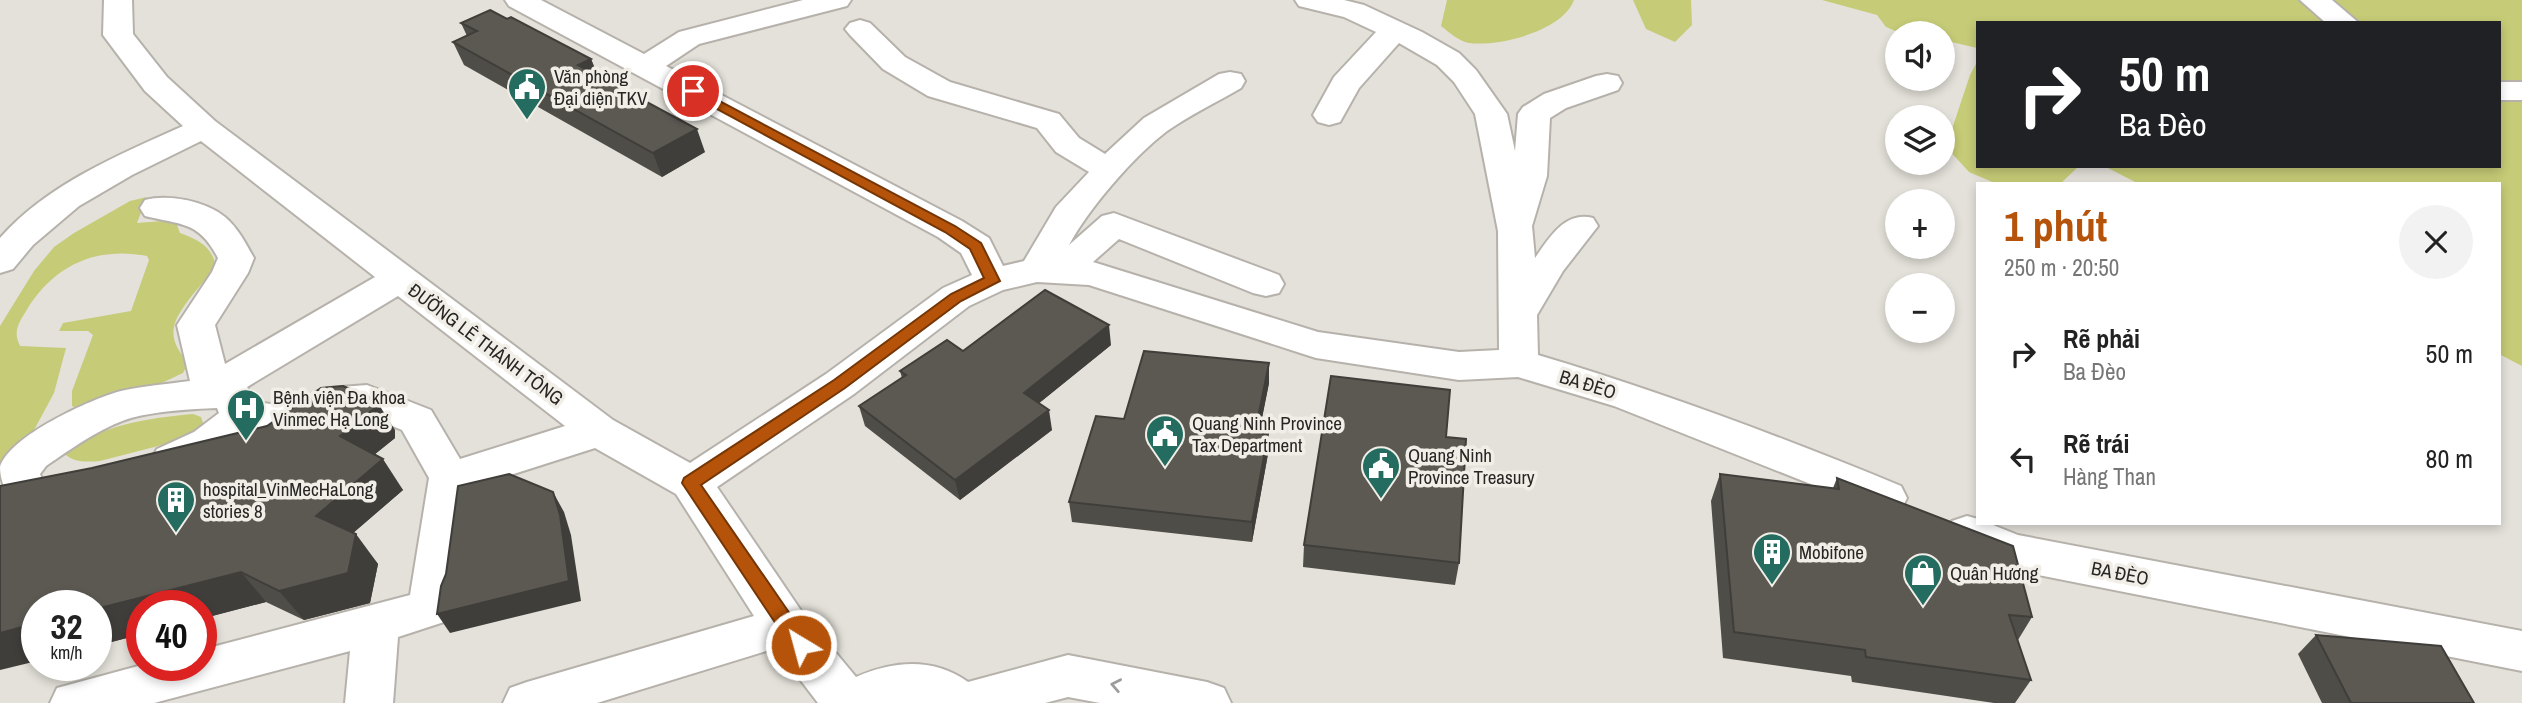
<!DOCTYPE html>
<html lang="vi">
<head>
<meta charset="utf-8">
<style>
  body { margin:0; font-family:"Archivo Narrow",sans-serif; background:#f2f2f2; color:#222; height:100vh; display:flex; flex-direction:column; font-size:26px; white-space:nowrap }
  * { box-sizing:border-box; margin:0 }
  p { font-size:23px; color:#767676 }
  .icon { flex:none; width:38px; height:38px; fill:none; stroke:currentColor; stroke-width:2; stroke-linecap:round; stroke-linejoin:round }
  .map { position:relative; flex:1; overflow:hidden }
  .panel { position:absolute; left:1976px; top:182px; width:525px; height:343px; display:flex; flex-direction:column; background:#fff; border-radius:0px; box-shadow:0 4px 10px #0003 }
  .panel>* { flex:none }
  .top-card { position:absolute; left:1976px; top:21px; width:525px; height:147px; border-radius:0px; box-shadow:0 4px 10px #0003; background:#202124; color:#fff; overflow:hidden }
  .controls { position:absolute; left:1885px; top:21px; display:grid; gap:14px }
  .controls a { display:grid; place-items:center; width:70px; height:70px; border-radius:50%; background:#fff; box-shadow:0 4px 10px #0003; font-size:35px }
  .speed { position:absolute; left:21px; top:590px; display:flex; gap:14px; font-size:35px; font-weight:700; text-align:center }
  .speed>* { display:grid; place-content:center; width:91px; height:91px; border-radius:50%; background:#fff; box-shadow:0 4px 10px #0003; line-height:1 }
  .speed small { font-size:18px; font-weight:400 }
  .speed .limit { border:10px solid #d22; background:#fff; color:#111 }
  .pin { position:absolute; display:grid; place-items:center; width:60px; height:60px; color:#fff; margin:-30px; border:4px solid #fff; border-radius:50%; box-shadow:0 2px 7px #0007 }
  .me { position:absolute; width:77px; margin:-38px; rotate:323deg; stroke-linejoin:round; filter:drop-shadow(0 0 5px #0008) }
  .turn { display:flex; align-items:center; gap:24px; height:147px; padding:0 28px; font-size:32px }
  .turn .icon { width:91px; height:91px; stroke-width:2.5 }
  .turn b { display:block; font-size:49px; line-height:60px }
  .round { display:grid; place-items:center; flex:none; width:74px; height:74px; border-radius:37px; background:#f2f2f2 }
  .headline { display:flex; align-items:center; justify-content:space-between; height:119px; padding:0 28px }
  h1 { font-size:42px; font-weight:700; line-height:52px; color:#b45309 }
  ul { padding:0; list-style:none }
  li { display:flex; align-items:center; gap:21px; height:105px; padding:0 28px }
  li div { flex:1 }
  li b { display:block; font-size:26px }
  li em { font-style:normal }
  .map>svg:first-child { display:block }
  .green { fill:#c6cb77 }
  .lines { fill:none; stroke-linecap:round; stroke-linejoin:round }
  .minor-casing { stroke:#b6b2ab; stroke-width:4 }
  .minor { fill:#fff; fill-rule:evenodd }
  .wall { fill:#4f4d47 }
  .shaded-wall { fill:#403e3a }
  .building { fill:#5c5953; stroke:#403e3a; stroke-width:2 }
  .oneway { stroke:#9e9d9c }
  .route { fill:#b45309; stroke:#753606; stroke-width:2 }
  .labels { text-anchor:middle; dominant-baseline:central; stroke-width:7; stroke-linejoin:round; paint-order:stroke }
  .poi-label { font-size:19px; fill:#282624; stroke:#f1eee7; text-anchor:start }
  .street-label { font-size:19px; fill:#282624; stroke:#f1eee7 }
</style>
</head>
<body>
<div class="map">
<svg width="2522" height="703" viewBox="0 0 2522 703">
  <rect width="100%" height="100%" fill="#e4e1da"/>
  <g class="green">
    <path d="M 1447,0 L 1574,0 C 1563,31 1498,47 1469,43 C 1458,41 1449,32 1441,26 Z"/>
    <polygon points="1633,0 1691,0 1692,25 1675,42 1646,29"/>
    <polygon points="1822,0 2522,0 2522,366 2499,354 2499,184 2139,184 2104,166 2499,166 2499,23 1978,23 1977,48 1943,40 1942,33 1900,33 1886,27 1877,15"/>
    <polygon points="1977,62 1978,166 2079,166 2060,184 1997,184 1969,172 1946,147 1970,75"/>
    <path d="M 147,197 L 137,223 L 175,220 L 180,233 C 199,240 213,247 216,268 C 204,281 177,310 174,327 C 171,341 180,353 188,363 L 183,373 C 156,385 100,418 72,406 L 72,391 L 93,335 L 88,331 L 59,331 L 63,323 L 131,311 L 149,260 L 147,256 C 95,246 53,266 26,311 C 18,324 13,332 20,346 L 66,348 L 54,393 L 27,443 L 0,462 L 0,326 L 34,271 L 54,247 L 74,233 L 130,201 Z"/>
    <path d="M 193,414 L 201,417 L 204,426 L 193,437 L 100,461 C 87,462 73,463 64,453 C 100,425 148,418 193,414 Z"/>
  </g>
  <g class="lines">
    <defs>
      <g id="minor">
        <path d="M 104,0 L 132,0 L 133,34 L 167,77 L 215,121 L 613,420 L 690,463 L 826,374 L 943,288 L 972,275 L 961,253 L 938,237 L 509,6 L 505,0 L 541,0 L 644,54 L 679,32 L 803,0 L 851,0 L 847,6 L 699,44 L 666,66 L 962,221 L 989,238 L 1003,266 L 1024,261 L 1056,207 L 1089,172 L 1056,152 L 1037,128 L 928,96 L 883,69 L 850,35 L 845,29 L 850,23 L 860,20 L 870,23 L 905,57 L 950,82 L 1059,114 L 1079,138 L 1105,154 L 1144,118 L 1219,74 L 1230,72 L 1241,74 L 1245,81 L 1241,88 C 1217,102 1190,115 1167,131 C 1133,157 1089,208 1069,245 L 1102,216 L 1114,213 L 1279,275 L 1284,284 L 1279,293 L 1266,296 L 1253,293 L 1119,239 L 1093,262 L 1318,332 L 1459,352 L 1499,350 L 1498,231 L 1475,114 L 1454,82 L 1437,65 L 1399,43 L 1359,88 L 1340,122 L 1329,125 L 1318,122 L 1313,115 L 1334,77 L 1376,32 L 1344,17 L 1299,6 L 1295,0 L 1344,0 L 1364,5 L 1422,32 L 1459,53 L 1476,70 L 1507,114 L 1515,151 L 1518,114 L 1523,107 L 1544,94 L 1596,76 L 1607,74 L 1618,76 L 1622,83 L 1618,90 L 1566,108 L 1550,118 L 1547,176 L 1532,226 L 1535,258 C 1550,237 1565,211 1593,218 L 1598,226 L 1563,271 L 1537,315 L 1538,355 C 1662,392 1782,437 1901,486 L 1907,498 L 1901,510 L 1886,514 L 1614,406 L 1518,377 L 1459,380 L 1316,358 L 1089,285 L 1037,282 L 1003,290 L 969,306 L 854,394 L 717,487 L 802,612 L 856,677 C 893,661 933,657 968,682 L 1068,655 L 1207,682 L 1224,688 L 1231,703 L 1100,703 L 1068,697 L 1045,703 L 818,703 L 776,648 L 597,703 L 503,703 L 510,688 L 527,682 L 754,616 L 676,494 L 595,448 L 470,488 L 457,593 L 444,622 L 398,637 L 393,703 L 345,703 L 350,651 L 154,703 L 50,703 L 57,688 L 142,665 L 201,665 L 201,650 L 410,595 L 429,478 L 402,430 L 363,414 L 332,416 L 281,435 L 251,430 C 229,453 190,481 157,471 L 151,460 L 157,449 L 194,432 L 219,413 L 217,408 C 190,409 157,411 131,418 C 101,427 71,449 46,466 L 40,474 L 45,486 L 39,497 L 24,502 L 9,497 C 4,488 0,478 0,467 C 9,436 91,399 121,391 C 143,386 167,384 190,381 L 177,325 L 212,272 L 218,258 C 199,221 181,225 145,216 L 140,208 L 145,200 C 169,194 205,201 225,217 C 238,228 246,244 254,258 L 248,273 L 215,325 L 225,364 L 375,277 L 201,141 L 132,175 L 79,206 L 33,245 L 13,269 L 0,273 L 0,238 C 48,184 118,155 183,126 L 145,91 L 103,35 ZM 398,296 L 565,426 L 460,459 L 431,410 L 367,385 L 328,388 L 279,405 L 255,402 L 247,387 Z"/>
        <polygon points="2300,0 2332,0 2359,23 2326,23"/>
        <rect x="2499" y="82" width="23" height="18"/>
        <polygon points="1967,516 1978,519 1978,523 1988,523 2018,535 2522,631 2522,671 2013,570 1952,545 1945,533 1952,521"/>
      </g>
    </defs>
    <use href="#minor" class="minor-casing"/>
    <use href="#minor" class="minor"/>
  </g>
  <g class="wall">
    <polygon points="507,19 591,59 598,76 705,152 662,177 464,65 453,42 467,36 461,23"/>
    <polygon points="1111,345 1039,403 1052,430 960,500 865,426 859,406 902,378 900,371 963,351"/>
    <polygon points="1269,383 1259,433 1268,434 1268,454 1252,542 1072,522 1069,502"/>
    <polygon points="395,430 395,438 374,455 403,490 353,533 378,564 370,603 304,620 266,602 96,646 96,606 92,468"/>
    <polygon points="1446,437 1459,563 1455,585 1303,567 1304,545"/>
    <polygon points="1720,474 1833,488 1837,478 2032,617 2018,640 2031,680 2015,703 1994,703 1852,682 1851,676 1723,658 1711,501"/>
    <polygon points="2316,635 2474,703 2322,703 2298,654"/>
  </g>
  <g class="shaded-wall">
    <polygon points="591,59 600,82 578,65"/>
    <polygon points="697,129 705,152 662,177 653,153"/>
    <polygon points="1109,325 1111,345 1027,413 1024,393"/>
    <polygon points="1269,363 1269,383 1255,453 1255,433"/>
    <polygon points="376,400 395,430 395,438 360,466 340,436"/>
    <polygon points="1049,410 1052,430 960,500 955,480"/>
    <polygon points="1268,434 1268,454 1252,542 1252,522"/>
    <polygon points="383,459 403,490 338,546 316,516"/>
    <polygon points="553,492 564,512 571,535 581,601 450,633 437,614"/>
    <polygon points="356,534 378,564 370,603 304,620 279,591"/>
    <polygon points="241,572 266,602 201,619 201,606 142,606 142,634 96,646 96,609"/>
    <polygon points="37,623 37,661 0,670 0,633"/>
  </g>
  <g class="building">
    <polygon points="490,10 507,19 511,17 591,59 578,65 697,129 653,153 453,42 477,31 461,23"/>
    <polygon points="1045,290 1109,325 1024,393 1049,410 955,480 859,406 906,375 900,371 947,340 963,351"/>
    <polygon points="1144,351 1269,363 1255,433 1268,434 1252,522 1069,502 1096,416 1124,419"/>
    <polygon points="1331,376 1450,390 1446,437 1466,439 1459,563 1304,545"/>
    <polygon points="343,386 376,400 375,408 340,436 383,459 316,516 356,534 348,573 279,591 241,572 96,609 96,606 37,606 37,623 0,633 0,486 92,468 267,426 321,388"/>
    <polygon points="509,474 553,492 560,515 569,581 437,614 441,586 446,574 458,486"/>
    <polygon points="1720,474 1839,489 1837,478 2013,546 2032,617 2009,615 2031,680 1866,657 1865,650 1734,632"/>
    <polygon points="2316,635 2441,646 2474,703 2351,703"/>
  </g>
  <defs><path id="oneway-chevron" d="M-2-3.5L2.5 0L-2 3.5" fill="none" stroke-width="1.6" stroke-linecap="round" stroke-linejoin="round" transform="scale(1.75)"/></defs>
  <use class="oneway" href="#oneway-chevron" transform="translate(1116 685) rotate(-169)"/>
  <polygon class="route" points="693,87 955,226 981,243 1000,281 961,301 845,388 701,485 808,640 811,645 808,651 801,654 794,651 682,483 684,478 834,380 951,294 984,278 970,249 945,232 689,94 689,88"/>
  <defs>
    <symbol id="civic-pin" viewBox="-11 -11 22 30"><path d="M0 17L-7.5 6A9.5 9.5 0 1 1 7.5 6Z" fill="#246b60" stroke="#f1eee7"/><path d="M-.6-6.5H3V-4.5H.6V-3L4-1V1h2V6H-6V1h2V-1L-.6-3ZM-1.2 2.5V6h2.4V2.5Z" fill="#fff"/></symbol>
    <symbol id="hospital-pin" viewBox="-11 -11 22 30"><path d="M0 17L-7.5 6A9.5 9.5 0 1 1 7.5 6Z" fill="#246b60" stroke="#f1eee7"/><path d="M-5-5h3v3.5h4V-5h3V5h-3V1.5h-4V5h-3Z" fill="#fff"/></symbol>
    <symbol id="building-pin" viewBox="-11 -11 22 30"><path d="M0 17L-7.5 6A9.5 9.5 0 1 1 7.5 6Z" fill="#246b60" stroke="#f1eee7"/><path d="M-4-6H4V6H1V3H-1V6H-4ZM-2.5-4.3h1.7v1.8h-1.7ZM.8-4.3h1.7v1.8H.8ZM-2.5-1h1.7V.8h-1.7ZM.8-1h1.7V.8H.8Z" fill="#fff"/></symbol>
    <symbol id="shop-pin" viewBox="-11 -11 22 30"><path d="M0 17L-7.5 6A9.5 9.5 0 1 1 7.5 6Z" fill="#246b60" stroke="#f1eee7"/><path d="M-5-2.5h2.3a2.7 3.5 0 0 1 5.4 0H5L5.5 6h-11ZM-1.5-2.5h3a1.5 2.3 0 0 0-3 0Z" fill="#fff"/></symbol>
  </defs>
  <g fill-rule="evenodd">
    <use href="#civic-pin" x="505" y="65" width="44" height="60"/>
    <use href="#hospital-pin" x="224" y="386" width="44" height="60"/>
    <use href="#civic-pin" x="1143" y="412" width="44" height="60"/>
    <use href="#civic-pin" x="1359" y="444" width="44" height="60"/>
    <use href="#building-pin" x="154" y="478" width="44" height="60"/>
    <use href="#building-pin" x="1750" y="530" width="44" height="60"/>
    <use href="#shop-pin" x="1901" y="551" width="44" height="60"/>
  </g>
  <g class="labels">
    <g class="poi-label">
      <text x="554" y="76">Văn phòng<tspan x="554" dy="22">Đại diện TKV</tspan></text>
      <text x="273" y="397">Bệnh viện Đa khoa<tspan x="273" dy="22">Vinmec Hạ Long</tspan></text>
      <text x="1192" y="423">Quang Ninh Province<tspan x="1192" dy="22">Tax Department</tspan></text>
      <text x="1408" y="455">Quang Ninh<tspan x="1408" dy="22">Province Treasury</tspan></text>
      <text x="203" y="489">hospital_VinMecHaLong<tspan x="203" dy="22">stories 8</tspan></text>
      <text x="1799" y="552">Mobifone</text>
      <text x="1950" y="573">Quân Hương</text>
    </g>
    <g class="street-label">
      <text transform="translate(486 344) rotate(37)">ĐƯỜNG LÊ THÁNH TÔNG</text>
      <text transform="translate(1588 384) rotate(17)">BA ĐÈO</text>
      <text transform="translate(2120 573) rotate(11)">BA ĐÈO</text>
    </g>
  </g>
</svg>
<div class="controls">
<a><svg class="icon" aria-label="sound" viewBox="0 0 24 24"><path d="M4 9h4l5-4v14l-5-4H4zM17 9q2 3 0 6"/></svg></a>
<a><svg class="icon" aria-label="layers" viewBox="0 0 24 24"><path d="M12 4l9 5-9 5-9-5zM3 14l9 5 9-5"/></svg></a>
<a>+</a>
<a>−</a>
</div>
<div class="speed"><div>32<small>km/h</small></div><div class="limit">40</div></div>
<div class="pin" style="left:693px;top:91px;background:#d93025"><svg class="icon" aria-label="arrive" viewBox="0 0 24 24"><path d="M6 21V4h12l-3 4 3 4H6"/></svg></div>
<svg class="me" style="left:801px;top:645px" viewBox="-20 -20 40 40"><circle r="17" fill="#b45309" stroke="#fff" stroke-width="3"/><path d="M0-11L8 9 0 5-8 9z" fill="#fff"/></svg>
<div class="top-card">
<div class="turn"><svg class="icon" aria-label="right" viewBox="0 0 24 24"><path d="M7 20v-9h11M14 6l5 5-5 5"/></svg><div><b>50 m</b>Ba Đèo</div></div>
</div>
<section class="panel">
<div class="headline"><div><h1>1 phút</h1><p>250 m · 20:50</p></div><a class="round"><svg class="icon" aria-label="close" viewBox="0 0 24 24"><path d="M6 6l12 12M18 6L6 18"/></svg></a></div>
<ul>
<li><svg class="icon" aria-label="right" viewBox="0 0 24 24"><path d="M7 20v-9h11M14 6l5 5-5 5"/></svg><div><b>Rẽ phải</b><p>Ba Đèo</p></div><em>50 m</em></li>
<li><svg class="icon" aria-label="left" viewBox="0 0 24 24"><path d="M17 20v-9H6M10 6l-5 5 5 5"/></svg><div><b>Rẽ trái</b><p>Hàng Than</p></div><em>80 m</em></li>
</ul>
</section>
</div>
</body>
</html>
